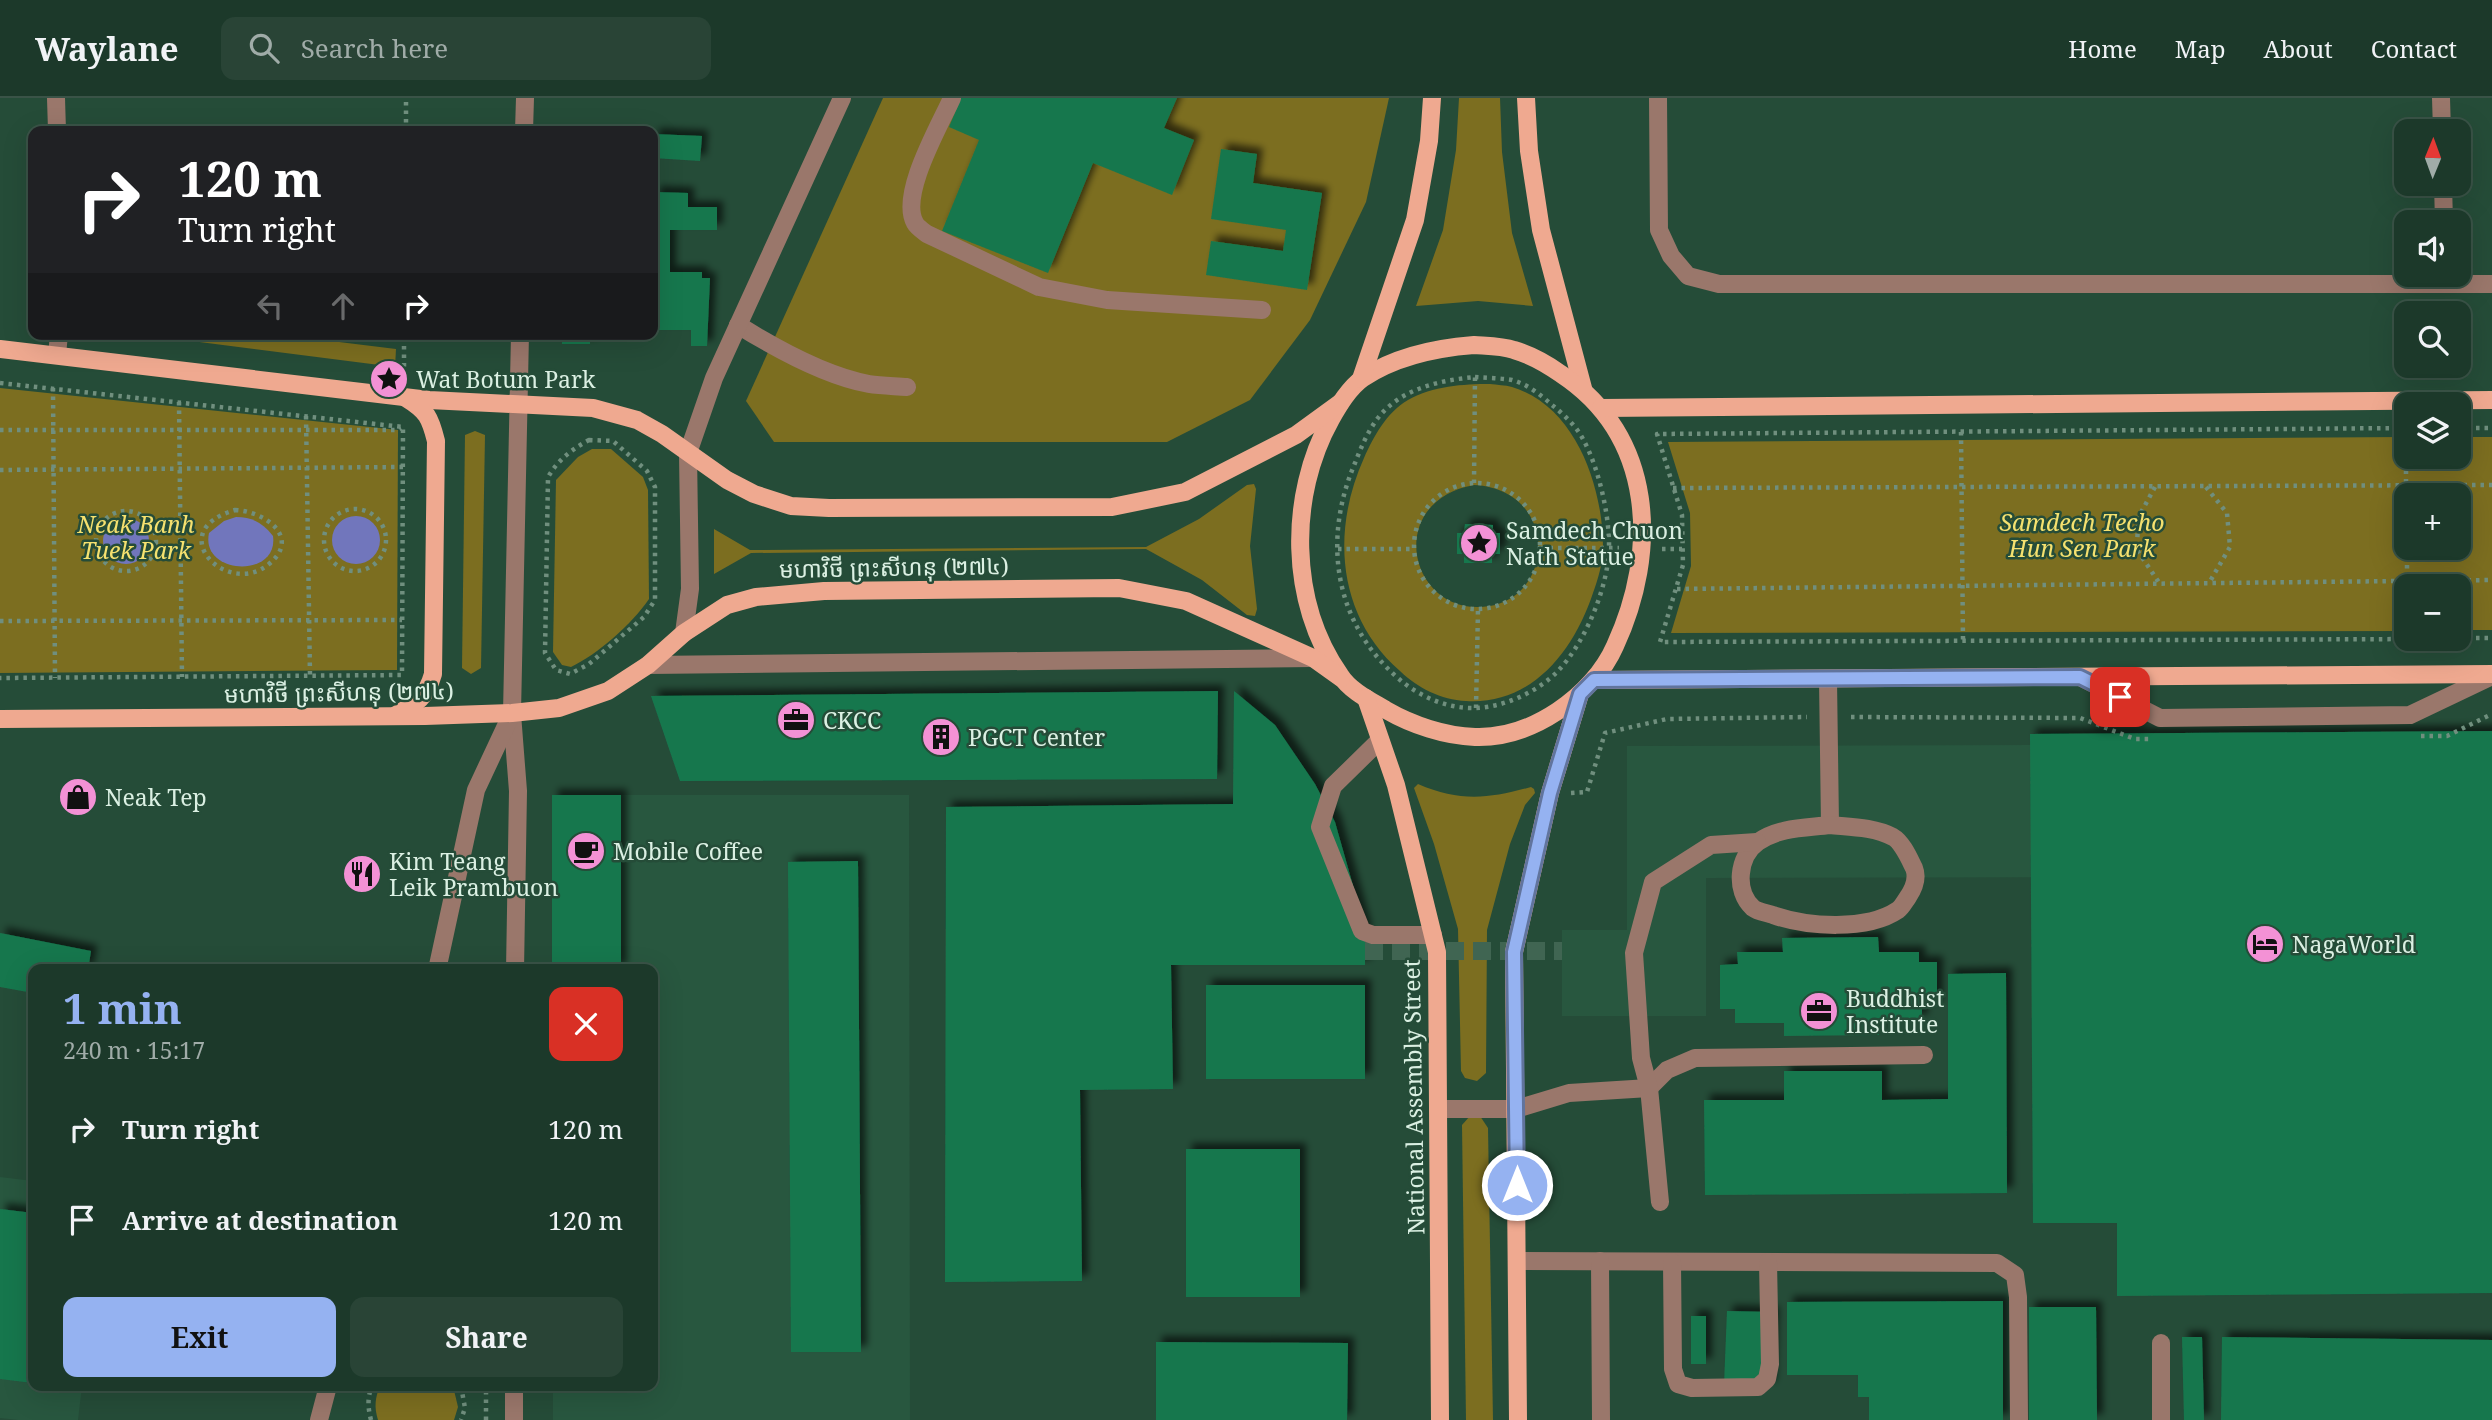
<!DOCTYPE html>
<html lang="en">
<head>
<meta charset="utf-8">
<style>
  body { margin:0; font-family:"Noto Serif","Noto Sans Khmer",serif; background:#294436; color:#f1f3f6; height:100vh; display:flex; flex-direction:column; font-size:26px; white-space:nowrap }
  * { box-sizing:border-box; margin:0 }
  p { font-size:23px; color:#a0aca8 }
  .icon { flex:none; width:38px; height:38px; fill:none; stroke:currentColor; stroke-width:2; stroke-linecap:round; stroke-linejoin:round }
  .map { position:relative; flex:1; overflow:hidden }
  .sheet { position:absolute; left:28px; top:866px; width:630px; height:427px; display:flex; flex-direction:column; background:#1c392a; border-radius:14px; box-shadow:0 7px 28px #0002,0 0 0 2px #3a5347 }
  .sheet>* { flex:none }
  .top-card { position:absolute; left:28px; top:28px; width:630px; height:214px; border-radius:14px; box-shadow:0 7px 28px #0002,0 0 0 2px #3a5347; background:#202124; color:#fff; overflow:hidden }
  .needle { width:46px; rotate:1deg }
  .controls { position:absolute; left:2394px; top:21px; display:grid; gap:14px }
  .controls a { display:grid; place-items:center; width:77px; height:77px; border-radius:14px; background:#1c392a; box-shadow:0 7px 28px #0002,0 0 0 2px #3a5347; font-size:35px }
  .pin { position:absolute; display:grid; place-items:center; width:60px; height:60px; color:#fff; margin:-30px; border-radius:14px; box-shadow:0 4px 10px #0006 }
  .me { position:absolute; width:77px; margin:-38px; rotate:0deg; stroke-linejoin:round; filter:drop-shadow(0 0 5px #0008) }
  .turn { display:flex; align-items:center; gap:24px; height:147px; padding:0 35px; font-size:32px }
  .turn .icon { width:91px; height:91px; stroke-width:2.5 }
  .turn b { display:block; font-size:49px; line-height:60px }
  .lanes { display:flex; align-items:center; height:66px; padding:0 35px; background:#0003; justify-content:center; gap:35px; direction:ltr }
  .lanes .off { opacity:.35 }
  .round { display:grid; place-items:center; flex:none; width:74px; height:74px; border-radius:14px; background:#294436 }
  .head { display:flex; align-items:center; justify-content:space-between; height:119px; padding:0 35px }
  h1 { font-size:42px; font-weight:700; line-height:52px; color:#95b2f1 }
  .primary-button { display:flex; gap:14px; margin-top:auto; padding:14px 35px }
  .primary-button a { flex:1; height:80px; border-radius:14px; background:#95b2f1; color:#111; font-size:28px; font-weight:700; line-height:80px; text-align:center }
  .primary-button a+a { background:#294436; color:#f1f3f6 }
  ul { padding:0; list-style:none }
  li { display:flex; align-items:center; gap:21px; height:91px; padding:0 35px }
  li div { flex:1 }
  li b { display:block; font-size:26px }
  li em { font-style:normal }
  header { display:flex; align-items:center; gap:42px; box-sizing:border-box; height:98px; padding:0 35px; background:#1c392a; border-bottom:2px solid #3a5347 }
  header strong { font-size:33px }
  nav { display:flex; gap:38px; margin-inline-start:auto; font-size:24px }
  .search { width:490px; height:63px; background:#294436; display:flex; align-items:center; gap:18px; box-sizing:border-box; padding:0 24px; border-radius:14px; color:#a0aca8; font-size:26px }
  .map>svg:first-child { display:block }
  .built { fill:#28573f }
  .green { fill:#7c6e20; fill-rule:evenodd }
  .water { fill:#7176bc }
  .building { fill:#17774e; filter:url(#shadow) }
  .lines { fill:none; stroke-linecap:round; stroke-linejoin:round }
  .minor-tunnel { stroke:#406552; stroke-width:18; stroke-dasharray:18 9; stroke-linecap:butt }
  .path { stroke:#708f7e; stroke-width:4.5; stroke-dasharray:3.5 5; stroke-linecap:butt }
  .minor { stroke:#9a776b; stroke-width:18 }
  .major { stroke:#efa990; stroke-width:18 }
  .route-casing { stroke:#61749d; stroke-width:18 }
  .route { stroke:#95b2f1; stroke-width:12 }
  .labels { text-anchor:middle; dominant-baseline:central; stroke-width:5; stroke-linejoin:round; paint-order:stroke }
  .poi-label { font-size:23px; fill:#dbf0e3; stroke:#254c38; text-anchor:start }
  .park-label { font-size:23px; font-style:italic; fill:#f5e16f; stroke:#254c38 }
  .street-label { font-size:23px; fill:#dbf0e3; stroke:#254c38 }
</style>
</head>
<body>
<header>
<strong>Waylane</strong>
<div class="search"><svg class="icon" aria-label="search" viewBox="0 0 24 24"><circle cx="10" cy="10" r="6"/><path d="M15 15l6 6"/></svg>Search here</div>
<nav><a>Home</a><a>Map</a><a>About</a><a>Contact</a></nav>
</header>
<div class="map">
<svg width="2492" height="1322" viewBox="0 0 2492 1322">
  <defs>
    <filter id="shadow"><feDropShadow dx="6" dy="-6" stdDeviation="3.5" flood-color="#0009"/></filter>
  </defs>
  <rect width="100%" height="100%" fill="#254c38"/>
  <g class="built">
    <polygon points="2492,646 2492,778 1706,780 1706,918 1562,918 1562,832 1627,832 1627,648"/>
    <polygon points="552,697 909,697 910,1322 553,1322 553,1288 653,1288 653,872 552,871"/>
    <polygon points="0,1079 33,1083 33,1288 82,1288 78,1322 18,1322 0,1320"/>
  </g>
  <g class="green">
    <polygon points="883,0 1389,0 1366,104 1310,222 1250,302 1167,344 774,344 746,303"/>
    <polygon points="1459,0 1500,0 1502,54 1512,135 1533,208 1478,203 1416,208 1443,132 1456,52"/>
    <polygon points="137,236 274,236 396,251 395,269"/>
    <path d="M 1490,286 C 1497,287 1505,287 1512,289 C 1576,308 1603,389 1603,449 C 1603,465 1598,481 1593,495 C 1574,552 1533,607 1466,603 C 1441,602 1418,590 1400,573 C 1337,518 1331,433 1364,360 C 1374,338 1386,315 1408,302 C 1433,288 1463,286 1490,286 ZM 1474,387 C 1560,391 1557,505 1481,509 C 1408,513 1385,403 1474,387 Z"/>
    <polygon points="0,290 398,332 397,572 0,575"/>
    <polygon points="475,333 485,337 481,570 471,576 462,570 465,337"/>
    <path d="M 2406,339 L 2406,359 L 2459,359 L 2459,339 L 2492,339 L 2492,532 L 2459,532 L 2459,488 L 2406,488 L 2406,533 L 1671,535 L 1691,468 L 1690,415 L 1668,344 ZM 2406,397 L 2459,397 L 2459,450 L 2406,450 Z"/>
    <path d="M 592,351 L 611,351 L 643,379 L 648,392 L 649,501 C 632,526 598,556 571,569 L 562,567 L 553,554 L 556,382 L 578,359 Z"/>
    <polygon points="1254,386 1256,391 1250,448 1257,511 1255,518 1247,517 1202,482 1146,451 751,455 714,476 714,431 750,452 1146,449 1199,421 1247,387"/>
    <path d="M 1418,686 C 1460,704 1488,701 1531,689 L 1534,691 L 1535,695 L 1525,707 L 1510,746 L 1487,832 L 1486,975 L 1477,983 L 1465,980 L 1461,973 L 1458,831 L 1434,746 L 1414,690 Z"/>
    <polygon points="1470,1018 1480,1018 1488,1030 1493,1322 1466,1322 1462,1027"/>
    <path d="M 380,1288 L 453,1288 L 458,1309 L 454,1322 L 378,1322 C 374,1309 375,1300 380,1288 Z"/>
  </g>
  <g class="water">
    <circle cx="356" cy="442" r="24"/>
    <path d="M 236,419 C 252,419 263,425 273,438 C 279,481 200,477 209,435 L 224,423 Z"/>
    <circle cx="126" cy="443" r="23"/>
  </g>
  <g class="building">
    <polygon points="961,0 1177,0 1164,30 1194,42 1172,97 1093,65 1048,175 942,133 979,42 949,29"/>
    <polygon points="653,36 702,38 700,63 653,60"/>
    <polygon points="1221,51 1257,56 1253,85 1322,95 1307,192 1206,177 1211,143 1283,153 1286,132 1211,121"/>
    <polygon points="654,94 688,95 688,109 717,109 717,132 670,132 670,174 702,174 702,180 710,180 707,248 691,248 691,232 653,232"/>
    <rect x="562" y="236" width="28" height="10"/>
    <polygon points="1465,426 1493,427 1493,435 1500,435 1500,456 1492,456 1492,465 1464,465 1464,456 1457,456 1457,435 1464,435"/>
    <polygon points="1218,593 1217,681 680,683 651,598"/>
    <polygon points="1234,593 1275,627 1315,686 1335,724 1365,830 1365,867 1171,867 1173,991 1080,992 1082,1183 945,1184 946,709 1233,706"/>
    <polygon points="2492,633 2492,1195 2117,1198 2117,1125 2033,1125 2030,636"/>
    <rect x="552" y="697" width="69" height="175"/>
    <polygon points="858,763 861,1254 791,1254 788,764"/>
    <polygon points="0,835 91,853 88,872 33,872 33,895 0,889"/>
    <polygon points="1878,839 1879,854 1919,854 1919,864 1937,864 1937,909 1922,909 1922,922 1879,923 1879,937 1784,938 1784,925 1735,925 1735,911 1720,911 1720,867 1738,866 1737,854 1783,854 1782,840"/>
    <polygon points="2006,875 2007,1095 1705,1097 1704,1002 1784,1002 1784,973 1882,973 1882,1002 1948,1001 1948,876"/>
    <rect x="1206" y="887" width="159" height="94"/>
    <rect x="1186" y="1051" width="114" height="148"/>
    <polygon points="0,1111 33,1115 33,1285 0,1281"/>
    <polygon points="2003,1203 2003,1322 1869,1322 1869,1299 1858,1299 1858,1277 1787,1277 1787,1204"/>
    <polygon points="2029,1209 2096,1209 2097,1322 2029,1322"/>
    <polygon points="1727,1213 1773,1214 1770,1289 1724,1287"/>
    <rect x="1691" y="1218" width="15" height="48"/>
    <polygon points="2182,1239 2202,1239 2204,1322 2184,1322"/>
    <polygon points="2222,1239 2492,1242 2492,1322 2221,1322"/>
    <polygon points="1156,1244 1348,1245 1347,1322 1156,1322"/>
  </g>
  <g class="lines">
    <polyline class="minor-tunnel" points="1365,853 1562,853"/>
    <g class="path">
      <polyline points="406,33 406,0"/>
      <polyline points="390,236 404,238"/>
      <polyline points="404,277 404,236"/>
      <path d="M 1475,279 C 1487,280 1500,280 1512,282 C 1527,286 1541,297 1552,307 C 1560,313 1568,321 1575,329 C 1596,355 1610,416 1609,450 C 1608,490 1585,545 1557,574 C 1537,594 1504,609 1476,610 C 1448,611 1420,599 1399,581 C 1334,525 1322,442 1355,365 C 1362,347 1370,328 1383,314 C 1407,289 1443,282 1475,279 Z"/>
      <polyline points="0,285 403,329 402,577 0,580"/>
      <polyline points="53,290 55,580"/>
      <polyline points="179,304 182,579"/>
      <polyline points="306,318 310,578"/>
      <polyline points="2406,330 1657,336 1682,417 1683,467 1660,544 2421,541"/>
      <polyline points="2406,330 2406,415"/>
      <polyline points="2459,330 2492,330"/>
      <polyline points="0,332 397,332 401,330"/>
      <polyline points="1961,334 1963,543"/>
      <path d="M 589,342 L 613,343 L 647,373 L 655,389 L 655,502 L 644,519 L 589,566 L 570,576 L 556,572 L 545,555 L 548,379 C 558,362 572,351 589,342 Z"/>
      <polyline points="0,372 403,369"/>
      <polyline points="1474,385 1475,279"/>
      <circle cx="1477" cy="448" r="63"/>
      <polyline points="2155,389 2138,420 2137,452 2160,486"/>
      <polyline points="2206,389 2227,415 2230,449 2209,485"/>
      <polyline points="1673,390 2492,387"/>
      <circle cx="355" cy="442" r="31"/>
      <path d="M 235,412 C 264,413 302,439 269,466 C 227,501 161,433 235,412 Z"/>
      <circle cx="126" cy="443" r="30"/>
      <polyline points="1541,450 1619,450"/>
      <polyline points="2407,450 2407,488"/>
      <polyline points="1338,451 1414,451"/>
      <polyline points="1662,451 1682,451"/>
      <polyline points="1677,491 2492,482"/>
      <polyline points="0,523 402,522"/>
      <polyline points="2459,540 2492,540"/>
      <polyline points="1476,610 1478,511"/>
      <polyline points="1851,619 2080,620 2135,641 2150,641"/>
      <polyline points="2421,638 2447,638 2492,616"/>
      <polyline points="1571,695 1587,694 1605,635 1667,621 1807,619"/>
      <polyline points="461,1288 465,1310 461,1322"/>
      <path d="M 371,1322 C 368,1310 367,1300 372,1288"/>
      <polyline points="486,1322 486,1288"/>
    </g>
    <g class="minor">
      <polyline points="56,0 57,33"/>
      <path d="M 952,0 C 940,27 899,97 915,125 C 917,129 923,133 927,136 L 1039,189 L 1107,202 L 1262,212"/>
      <polyline points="1658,0 1659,132 1671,158 1688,178 1719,186 2492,186"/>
      <polyline points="2441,0 2442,33"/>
      <polyline points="524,33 525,0"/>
      <polyline points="2443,86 2444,124"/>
      <path d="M 738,227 C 775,250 825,278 869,286 C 881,288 895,288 907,289"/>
      <polyline points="57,257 59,236"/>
      <polyline points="684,535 690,491 688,355 714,280 842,0"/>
      <polyline points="648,567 1313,560"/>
      <polyline points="2080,579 2160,620 2410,617 2492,578"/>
      <polyline points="1828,581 1830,727"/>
      <polyline points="512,616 518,693 515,872"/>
      <polyline points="1380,642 1333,688 1320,729 1362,833 1373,837 1433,837"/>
      <path d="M 1830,727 C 1850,729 1874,729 1893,739 C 1902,744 1909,760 1914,770 C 1918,780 1914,790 1908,799 C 1905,803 1902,809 1898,812 C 1867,833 1807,829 1773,817 C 1768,815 1758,814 1753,810 C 1734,793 1738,758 1758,744 C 1779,729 1806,730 1830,727 Z"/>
      <polyline points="437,872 476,692 512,615 520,236"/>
      <polyline points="1438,1011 1516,1011 1569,995 1649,990 1667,972 1695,960 1924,957"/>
      <polyline points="1660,1104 1649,990 1641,960 1634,855 1653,784 1711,747 1757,744"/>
      <polyline points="1517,1163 1997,1165 2015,1177 2018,1199 2019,1322"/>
      <polyline points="1600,1163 1601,1322"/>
      <polyline points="1672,1164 1673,1271 1678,1286 1692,1290 1758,1289 1767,1281 1770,1266 1768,1164"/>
      <polyline points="2161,1245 2161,1322"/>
      <polyline points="319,1322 328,1288"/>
      <polyline points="514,1322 514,1288"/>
    </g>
    <g class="major">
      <polyline points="1526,0 1529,53 1541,132 1583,290"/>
      <path d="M 1474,247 C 1487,248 1502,248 1514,252 C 1531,257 1547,266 1561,276 C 1655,338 1659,453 1615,548 C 1593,598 1531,641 1475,639 C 1445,638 1412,627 1386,612 C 1371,603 1350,593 1340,577 C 1289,504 1288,398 1331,321 C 1339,307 1349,290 1363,280 C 1396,258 1435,250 1474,247 Z"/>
      <polyline points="0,251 429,302 593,310 637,322 662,336 727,382 754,396 791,408 829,410 1112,409 1185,394 1296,337 1340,305"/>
      <polyline points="1361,281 1415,122 1429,43 1432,0"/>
      <polyline points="1601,310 2492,302"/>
      <polyline points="1594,582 2492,576"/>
      <polyline points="1366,600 1396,687 1437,854 1440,1322"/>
      <path d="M 396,617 C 417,605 426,600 433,576 L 436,343 C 430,319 427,313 406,300"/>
      <polyline points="0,621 425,618 512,615 559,610 608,593 648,567 684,535 727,507 756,499 824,493 1119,490 1186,503 1313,560 1341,580"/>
      <polyline points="1518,1322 1514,854 1550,695 1580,596"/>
    </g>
  </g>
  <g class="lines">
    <defs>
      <polyline id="route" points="1517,1087 1514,854 1550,695 1580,596 1594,582 2080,579 2120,599"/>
    </defs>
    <use href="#route" class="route-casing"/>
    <use href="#route" class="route"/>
  </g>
  <defs>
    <symbol id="sight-disc" viewBox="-11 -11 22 22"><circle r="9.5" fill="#f391d5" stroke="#254c38"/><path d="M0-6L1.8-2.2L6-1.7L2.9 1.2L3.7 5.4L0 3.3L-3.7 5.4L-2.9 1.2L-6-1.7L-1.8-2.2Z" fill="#111"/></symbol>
    <symbol id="office-disc" viewBox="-11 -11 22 22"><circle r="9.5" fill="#f391d5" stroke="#254c38"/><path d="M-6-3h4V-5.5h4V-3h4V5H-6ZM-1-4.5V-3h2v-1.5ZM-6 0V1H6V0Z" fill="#111"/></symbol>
    <symbol id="building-disc" viewBox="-11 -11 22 22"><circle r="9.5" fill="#f391d5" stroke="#254c38"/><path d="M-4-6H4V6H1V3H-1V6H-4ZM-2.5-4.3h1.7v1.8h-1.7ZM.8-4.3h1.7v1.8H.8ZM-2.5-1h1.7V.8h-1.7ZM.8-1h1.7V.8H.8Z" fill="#111"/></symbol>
    <symbol id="shop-disc" viewBox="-11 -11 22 22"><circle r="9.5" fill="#f391d5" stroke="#254c38"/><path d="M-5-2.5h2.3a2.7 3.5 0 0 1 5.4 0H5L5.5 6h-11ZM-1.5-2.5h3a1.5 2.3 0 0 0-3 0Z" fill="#111"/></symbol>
    <symbol id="cafe-disc" viewBox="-11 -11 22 22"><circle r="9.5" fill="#f391d5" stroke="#254c38"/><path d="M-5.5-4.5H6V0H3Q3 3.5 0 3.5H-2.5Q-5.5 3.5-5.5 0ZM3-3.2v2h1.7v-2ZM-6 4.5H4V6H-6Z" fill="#111"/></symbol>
    <symbol id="restaurant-disc" viewBox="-11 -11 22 22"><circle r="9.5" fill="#f391d5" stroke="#254c38"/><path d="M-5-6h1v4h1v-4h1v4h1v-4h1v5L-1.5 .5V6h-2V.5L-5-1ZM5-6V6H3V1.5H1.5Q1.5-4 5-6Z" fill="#111"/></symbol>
    <symbol id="hotel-disc" viewBox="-11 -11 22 22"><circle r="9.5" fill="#f391d5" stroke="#254c38"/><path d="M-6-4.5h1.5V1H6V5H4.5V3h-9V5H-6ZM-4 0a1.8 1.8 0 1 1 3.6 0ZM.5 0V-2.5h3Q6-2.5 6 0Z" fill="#111"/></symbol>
  </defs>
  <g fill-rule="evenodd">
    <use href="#sight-disc" x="367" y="259" width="44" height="44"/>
    <use href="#sight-disc" x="1457" y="423" width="44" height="44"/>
    <use href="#office-disc" x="774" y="600" width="44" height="44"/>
    <use href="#building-disc" x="919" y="617" width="44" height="44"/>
    <use href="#shop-disc" x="56" y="677" width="44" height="44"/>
    <use href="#cafe-disc" x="564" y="731" width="44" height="44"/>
    <use href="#restaurant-disc" x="340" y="754" width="44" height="44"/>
    <use href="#hotel-disc" x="2243" y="824" width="44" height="44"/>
    <use href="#office-disc" x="1797" y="891" width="44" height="44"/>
  </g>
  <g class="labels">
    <g class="poi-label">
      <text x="416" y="281">Wat Botum Park</text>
      <text x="1506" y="432">Samdech Chuon<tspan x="1506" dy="26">Nath Statue</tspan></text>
      <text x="823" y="622">CKCC</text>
      <text x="968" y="639">PGCT Center</text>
      <text x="105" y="699">Neak Tep</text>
      <text x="613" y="753">Mobile Coffee</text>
      <text x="389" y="763">Kim Teang<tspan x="389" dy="26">Leik Prambuon</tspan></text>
      <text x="2292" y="846">NagaWorld</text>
      <text x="1846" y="900">Buddhist<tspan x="1846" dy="26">Institute</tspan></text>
    </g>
    <g class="park-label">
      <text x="2082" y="424">Samdech Techo<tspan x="2082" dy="26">Hun Sen Park</tspan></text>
      <text x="136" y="426">Neak Banh<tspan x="136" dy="26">Tuek Park</tspan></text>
    </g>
    <g class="street-label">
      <text transform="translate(894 469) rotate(-1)">មហាវិថី ព្រះសីហនុ (២៧៤)</text>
      <text transform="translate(339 594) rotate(-1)">មហាវិថី ព្រះសីហនុ (២៧៤)</text>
      <text transform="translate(1413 999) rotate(-91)">National Assembly Street</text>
    </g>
  </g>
</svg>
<div class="controls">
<a><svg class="needle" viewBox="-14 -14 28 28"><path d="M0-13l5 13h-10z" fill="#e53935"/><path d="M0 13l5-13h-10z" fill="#a0aca8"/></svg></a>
<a><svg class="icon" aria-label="sound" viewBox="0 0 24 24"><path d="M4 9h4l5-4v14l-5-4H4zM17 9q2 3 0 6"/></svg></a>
<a><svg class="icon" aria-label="search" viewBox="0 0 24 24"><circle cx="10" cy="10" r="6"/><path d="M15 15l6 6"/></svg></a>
<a><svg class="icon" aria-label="layers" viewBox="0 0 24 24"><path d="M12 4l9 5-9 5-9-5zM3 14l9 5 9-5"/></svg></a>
<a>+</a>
<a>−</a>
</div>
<div class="pin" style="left:2120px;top:599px;background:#d93025"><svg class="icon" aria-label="arrive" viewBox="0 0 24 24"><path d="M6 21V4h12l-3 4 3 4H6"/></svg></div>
<svg class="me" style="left:1517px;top:1087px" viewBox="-20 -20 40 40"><circle r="17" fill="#95b2f1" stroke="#fff" stroke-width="3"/><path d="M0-11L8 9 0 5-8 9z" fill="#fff"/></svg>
<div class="top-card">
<div class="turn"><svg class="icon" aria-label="right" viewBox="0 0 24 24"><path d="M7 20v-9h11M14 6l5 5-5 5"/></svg><div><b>120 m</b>Turn right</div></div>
<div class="lanes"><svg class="icon off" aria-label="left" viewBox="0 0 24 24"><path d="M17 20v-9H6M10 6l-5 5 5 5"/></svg><svg class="icon off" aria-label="ahead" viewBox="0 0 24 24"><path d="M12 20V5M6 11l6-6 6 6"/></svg><svg class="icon" aria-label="right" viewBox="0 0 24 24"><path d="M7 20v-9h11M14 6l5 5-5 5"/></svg></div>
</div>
<section class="sheet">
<div class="head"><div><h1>1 min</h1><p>240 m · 15:17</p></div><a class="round" style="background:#d93025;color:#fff"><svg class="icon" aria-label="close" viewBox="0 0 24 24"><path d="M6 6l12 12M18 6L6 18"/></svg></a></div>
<ul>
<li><svg class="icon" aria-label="right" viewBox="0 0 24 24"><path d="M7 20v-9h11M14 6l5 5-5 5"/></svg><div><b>Turn right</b></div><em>120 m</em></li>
<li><svg class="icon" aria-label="arrive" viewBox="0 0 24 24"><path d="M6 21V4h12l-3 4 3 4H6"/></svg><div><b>Arrive at destination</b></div><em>120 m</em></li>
</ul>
<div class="primary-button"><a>Exit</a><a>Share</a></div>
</section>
</div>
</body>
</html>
